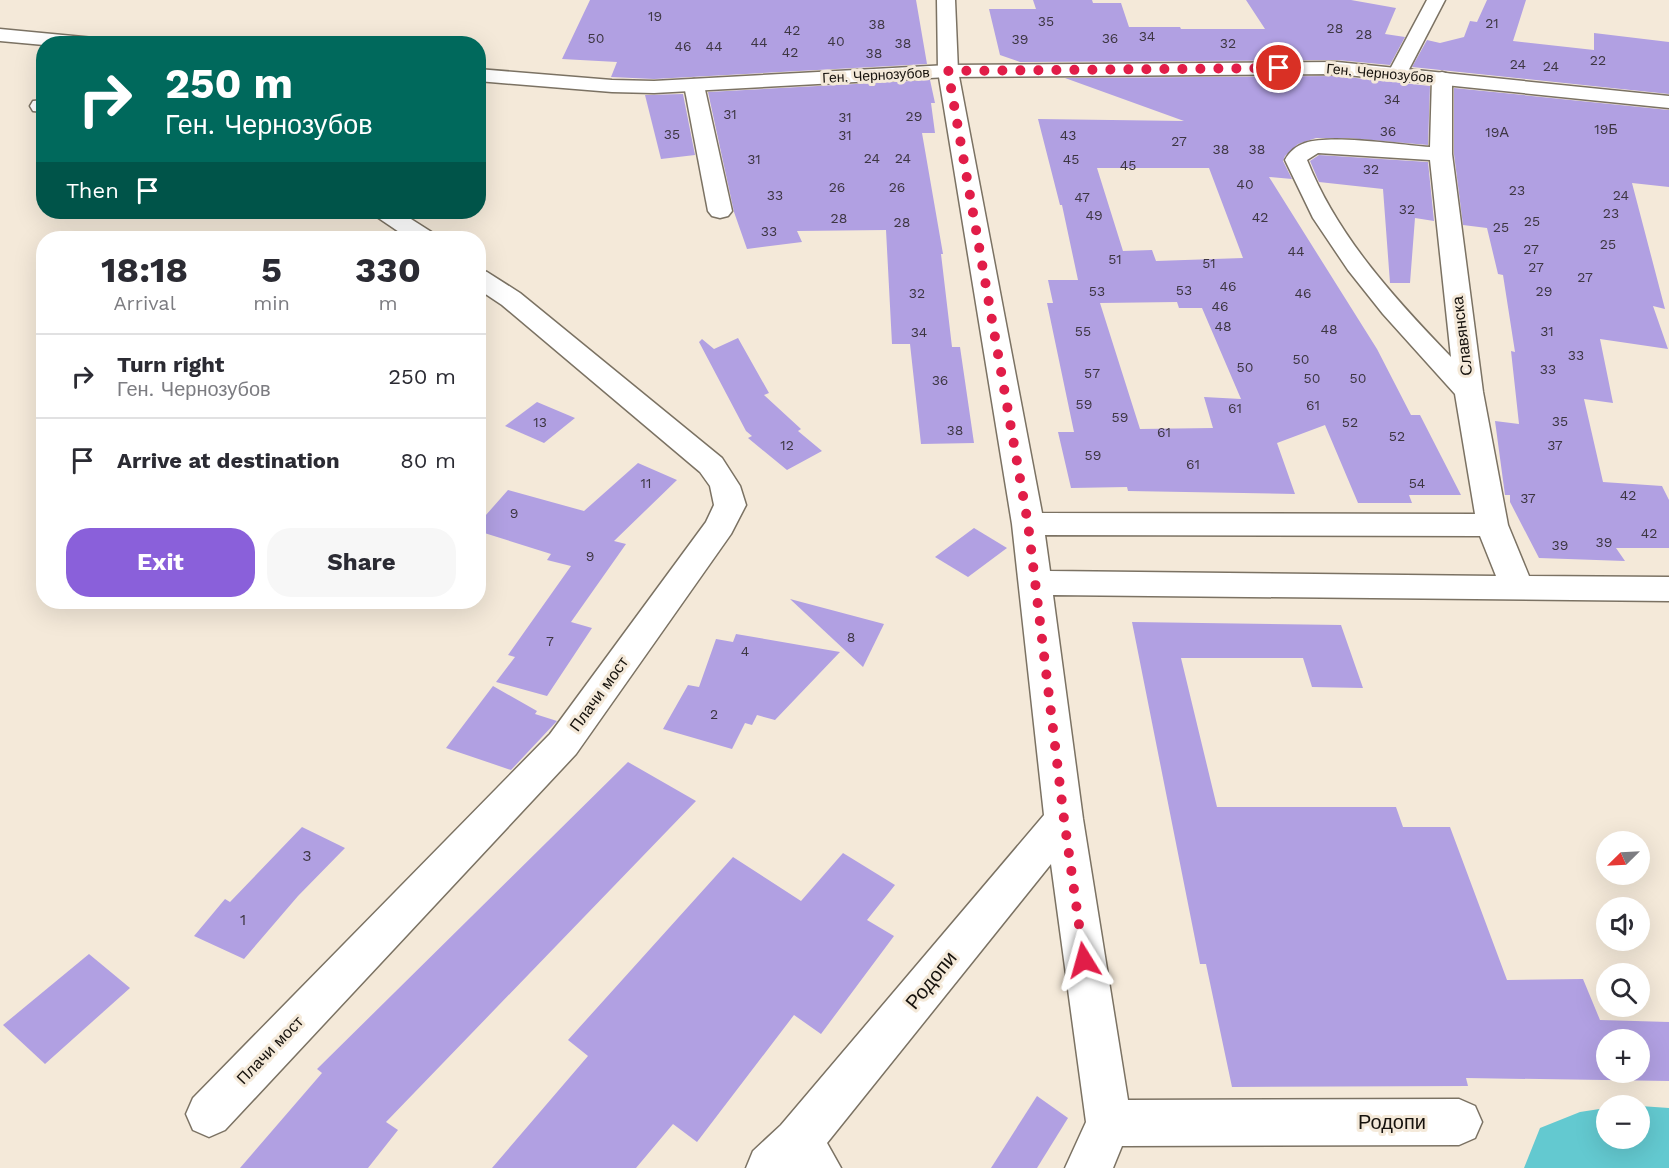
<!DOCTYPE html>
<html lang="en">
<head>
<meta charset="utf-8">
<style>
  body { margin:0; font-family:"Work Sans",sans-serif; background:#f7f7f7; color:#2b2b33; height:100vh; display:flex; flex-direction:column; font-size:22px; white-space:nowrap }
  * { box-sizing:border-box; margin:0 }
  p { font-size:20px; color:#7c7c81 }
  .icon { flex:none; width:33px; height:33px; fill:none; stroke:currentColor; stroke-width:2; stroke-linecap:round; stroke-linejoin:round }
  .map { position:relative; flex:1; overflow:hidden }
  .panel { position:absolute; left:36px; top:231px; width:450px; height:378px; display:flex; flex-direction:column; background:#fff; border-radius:24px; box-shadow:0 6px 24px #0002 }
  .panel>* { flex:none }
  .top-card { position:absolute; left:36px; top:36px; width:450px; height:183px; border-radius:24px; box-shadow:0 6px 24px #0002; background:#00695c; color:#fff; overflow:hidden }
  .needle { width:39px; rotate:246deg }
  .tools { position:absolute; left:1596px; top:831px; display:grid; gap:12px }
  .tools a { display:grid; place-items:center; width:54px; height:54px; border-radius:50%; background:#fff; box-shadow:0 6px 24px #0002; font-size:30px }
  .pin { position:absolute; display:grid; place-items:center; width:51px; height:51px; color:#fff; margin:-26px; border:3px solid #fff; border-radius:50%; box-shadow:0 2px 6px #0007 }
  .me { position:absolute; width:66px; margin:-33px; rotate:352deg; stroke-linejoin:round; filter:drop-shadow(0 0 4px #0008) }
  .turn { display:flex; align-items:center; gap:21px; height:126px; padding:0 30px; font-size:27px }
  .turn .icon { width:78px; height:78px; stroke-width:2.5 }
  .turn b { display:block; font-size:42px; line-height:51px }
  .then { display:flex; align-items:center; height:57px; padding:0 30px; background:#0003; gap:12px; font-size:22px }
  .eta { display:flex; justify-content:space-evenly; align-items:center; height:102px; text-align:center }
  .eta b { font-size:36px; font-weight:700; line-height:42px }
  .cta { display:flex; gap:12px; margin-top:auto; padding:12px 30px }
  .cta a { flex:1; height:69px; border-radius:24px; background:#8a60da; color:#fff; font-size:24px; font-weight:700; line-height:69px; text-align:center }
  .cta a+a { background:#f7f7f7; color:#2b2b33 }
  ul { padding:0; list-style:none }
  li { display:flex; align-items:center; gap:18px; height:84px; padding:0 30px; border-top:2px solid #e1e1e2 }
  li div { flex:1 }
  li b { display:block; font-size:22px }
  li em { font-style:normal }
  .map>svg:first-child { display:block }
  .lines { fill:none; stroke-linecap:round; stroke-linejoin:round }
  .river { fill:#63c9d0; fill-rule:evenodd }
  .building { fill:#b1a0e2; fill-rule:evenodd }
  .street-casing { stroke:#7b7263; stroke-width:3 }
  .secondary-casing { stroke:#7b7263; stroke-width:3 }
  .street { fill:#fff; fill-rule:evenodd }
  .secondary { fill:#fff; fill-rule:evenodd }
  .route { stroke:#e11d48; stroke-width:10; stroke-dasharray:0 18 }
  .labels { text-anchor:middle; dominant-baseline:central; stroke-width:6; stroke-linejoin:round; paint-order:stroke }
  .number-label { font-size:14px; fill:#3d3642 }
  .far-street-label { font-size:14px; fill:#16120d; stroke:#f4e9d9 }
  .street-label { font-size:16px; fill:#16120d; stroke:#f4e9d9 }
  .near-number-label { font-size:16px; fill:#3d3642 }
  .near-street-label { font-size:20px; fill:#16120d; stroke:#f4e9d9 }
</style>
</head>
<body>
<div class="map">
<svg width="1669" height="1168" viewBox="0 0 1669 1168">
  <rect width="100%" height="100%" fill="#f4e9d9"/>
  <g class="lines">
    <g class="river">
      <polygon points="1620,1105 1625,1106 1618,1106"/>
      <polygon points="1640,1106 1669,1108 1669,1168 1524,1168 1540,1128 1580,1112 1606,1108 1606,1138 1640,1138"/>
    </g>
  </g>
  <g class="building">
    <polygon points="590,0 916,0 927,64 654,79 611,77 617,62 562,59"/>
    <polygon points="1033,0 1092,0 1093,3 1121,3 1129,27 1180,27 1181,29 1265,29 1246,0 1351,0 1396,8 1385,34 1405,37 1390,65 1337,60 1020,62 1000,55 989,9 1036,9"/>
    <polygon points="1487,0 1526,0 1513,41 1594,50 1594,33 1669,42 1669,94 1412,67 1427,40 1440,43 1464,37 1470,21 1477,22"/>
    <path d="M 1337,76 L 1430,86 L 1428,145 L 1348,138 L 1316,138 L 1298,144 L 1285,156 L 1283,161 L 1292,179 L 1269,177 L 1377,349 L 1411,415 L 1420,415 L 1461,495 L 1409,495 L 1412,503 L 1358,503 L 1325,425 L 1277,443 L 1295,494 L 1128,491 L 1127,487 L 1071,488 L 1058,432 L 1074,432 L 1047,303 L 1053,303 L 1048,280 L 1078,280 L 1062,205 L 1060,205 L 1038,119 L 1184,121 L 1065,78 ZM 1097,168 L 1209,168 L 1243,258 L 1156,261 L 1152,250 L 1123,251 ZM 1177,302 L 1179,308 L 1202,308 L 1241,399 L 1204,397 L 1213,428 L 1140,429 L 1100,303 Z"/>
    <polygon points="930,80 935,103 931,103 935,133 922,133 943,254 941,254 952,347 960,347 974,443 921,444 910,344 892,344 886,230 797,231 802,242 747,249 734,212 708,92"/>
    <polygon points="1454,88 1669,110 1669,187 1632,183 1665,309 1653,306 1668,349 1600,339 1613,403 1584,399 1603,482 1662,486 1669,500 1669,548 1616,548 1625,561 1539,558 1510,502 1510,495 1505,495 1495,421 1519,424 1511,351 1515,352 1503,275 1498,274 1487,228 1463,225 1454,154"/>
    <polygon points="683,94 695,155 661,159 645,95"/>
    <polygon points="1319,155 1428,162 1434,221 1415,218 1410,283 1390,283 1383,189 1319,182 1310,161"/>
    <polygon points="738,338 769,393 764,395 801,429 798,431 822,451 787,470 748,438 752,436 746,431 699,342 702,339 714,349"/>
    <polygon points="537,402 575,418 544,443 505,426"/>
    <polygon points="638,463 677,480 614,541 626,544 571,622 592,628 547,696 496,682 515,657 508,655 571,566 547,560 551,554 478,531 478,524 508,490 584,511"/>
    <polygon points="974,528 1007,548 968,577 935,557"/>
    <polygon points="790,599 884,624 863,667"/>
    <path d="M 1132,622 L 1341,625 L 1363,688 L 1312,687 L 1303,658 L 1181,658 L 1217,807 L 1396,807 L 1403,827 L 1450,827 L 1507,980 L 1583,979 L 1600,1020 L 1669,1022 L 1669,1081 L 1466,1078 L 1468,1086 L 1232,1087 L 1206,964 L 1200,964 ZM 1606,1040 L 1640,1040 L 1640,1072 L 1606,1072 Z"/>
    <polygon points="736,634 840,652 775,720 757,715 752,725 745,723 732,749 663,729 688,685 699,687 716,639 733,642"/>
    <polygon points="493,686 537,711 535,714 557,721 511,770 446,748"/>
    <polygon points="628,762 696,801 386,1122 398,1130 368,1168 240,1168 322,1073 317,1069"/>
    <polygon points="302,827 345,848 298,896 244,959 194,936 225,899 230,902"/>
    <polygon points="843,853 895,885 867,920 894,936 821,1034 794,1015 697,1142 673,1124 636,1168 492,1168 588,1056 568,1040 733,857 801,901"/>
    <polygon points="89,954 130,988 45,1064 3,1025"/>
    <polygon points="1037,1096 1068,1118 1037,1168 991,1168"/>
  </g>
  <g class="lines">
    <defs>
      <g id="street">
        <path d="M 937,0 L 955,0 L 958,71 L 1042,513 L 1475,514 L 1455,394 L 1383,314 L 1348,270 L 1313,218 L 1285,160 C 1289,152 1296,146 1305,143 C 1331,134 1400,145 1430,147 L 1432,78 L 1435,74 L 1442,72 L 1449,74 L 1452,78 L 1452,154 L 1483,392 L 1508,525 L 1529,576 L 1669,577 L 1669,601 L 1053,595 L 1083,819 L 1128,1100 L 1459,1099 L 1475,1106 L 1482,1122 L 1475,1138 L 1459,1145 L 1122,1146 L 1113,1168 L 1065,1168 L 1086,1122 L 1051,864 L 827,1143 L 841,1168 L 746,1168 L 753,1151 L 781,1125 L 1044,815 L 1012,524 L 938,71 ZM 1318,153 L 1430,160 L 1451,357 C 1395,299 1337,236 1307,160 ZM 1045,535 L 1480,536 L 1496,576 L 1050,571 Z"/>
        <polygon points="1427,0 1445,0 1405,77 1391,77 1388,73"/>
        <polygon points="694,79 701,81 704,85 732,211 728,216 720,218 712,216 708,211 684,85 687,81"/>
        <polygon points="44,100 44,112 33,111 30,106 33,101"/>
        <polygon points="373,212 400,212 433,233 436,238 408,238 377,217"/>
        <polygon points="478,269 487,272 520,293 722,458 740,486 746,505 731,534 576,754 225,1130 209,1137 193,1130 186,1114 193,1098 550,734 706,522 714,505 710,486 700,472 502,305 478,289"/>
      </g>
      <g id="secondary">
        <polygon points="0,29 94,38 101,40 104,44 44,45 0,41"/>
        <polygon points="1337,62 1669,96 1669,108 1337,74 948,77 654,93 612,92 478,81 478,69 612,80 654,81 948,65"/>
      </g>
    </defs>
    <use href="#street" class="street-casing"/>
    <use href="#secondary" class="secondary-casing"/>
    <use href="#street" class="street"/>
    <use href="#secondary" class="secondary"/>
  </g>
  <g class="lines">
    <polyline class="route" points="1084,960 1064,819 1028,524 948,71 1279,68"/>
  </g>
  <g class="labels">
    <g class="number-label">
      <text x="655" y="16">19</text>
      <text x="1046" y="21">35</text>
      <text x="1492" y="23">21</text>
      <text x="877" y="24">38</text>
      <text x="1335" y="28">28</text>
      <text x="792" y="30">42</text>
      <text x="1364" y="34">28</text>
      <text x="1147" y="36">34</text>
      <text x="596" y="38">50</text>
      <text x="1110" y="38">36</text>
      <text x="1020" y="39">39</text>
      <text x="836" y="41">40</text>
      <text x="759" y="42">44</text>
      <text x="903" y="43">38</text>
      <text x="1228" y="43">32</text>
      <text x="683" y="46">46</text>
      <text x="714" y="46">44</text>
      <text x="790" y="52">42</text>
      <text x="874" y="53">38</text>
      <text x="1598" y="60">22</text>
      <text x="1518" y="64">24</text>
      <text x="1551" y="66">24</text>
      <text x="1392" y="99">34</text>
      <text x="730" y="114">31</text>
      <text x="914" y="116">29</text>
      <text x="845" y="117">31</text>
      <text x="1606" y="129">19Б</text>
      <text x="1388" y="131">36</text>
      <text x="1497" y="132">19А</text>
      <text x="672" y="134">35</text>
      <text x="845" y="135">31</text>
      <text x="1068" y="135">43</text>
      <text x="1179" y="141">27</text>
      <text x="1221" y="149">38</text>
      <text x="1257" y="149">38</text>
      <text x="872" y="158">24</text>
      <text x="903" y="158">24</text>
      <text x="754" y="159">31</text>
      <text x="1071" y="159">45</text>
      <text x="1128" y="165">45</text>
      <text x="1371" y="169">32</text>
      <text x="1245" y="184">40</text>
      <text x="837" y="187">26</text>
      <text x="897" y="187">26</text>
      <text x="1517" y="190">23</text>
      <text x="775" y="195">33</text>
      <text x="1621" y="195">24</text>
      <text x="1082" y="197">47</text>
      <text x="1407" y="209">32</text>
      <text x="1611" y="213">23</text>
      <text x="1094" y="215">49</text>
      <text x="1260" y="217">42</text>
      <text x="839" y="218">28</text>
      <text x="1532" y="221">25</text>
      <text x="902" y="222">28</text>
      <text x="1501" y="227">25</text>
      <text x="769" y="231">33</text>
      <text x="1608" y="244">25</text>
      <text x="1531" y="249">27</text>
      <text x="1296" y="251">44</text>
      <text x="1115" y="259">51</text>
      <text x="1209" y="263">51</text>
      <text x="1536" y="267">27</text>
      <text x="1585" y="277">27</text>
      <text x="1228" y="286">46</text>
      <text x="1184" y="290">53</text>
      <text x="1097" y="291">53</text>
      <text x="1544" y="291">29</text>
      <text x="917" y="293">32</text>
      <text x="1303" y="293">46</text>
      <text x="1220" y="306">46</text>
      <text x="1223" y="326">48</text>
      <text x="1329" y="329">48</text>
      <text x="1083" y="331">55</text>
      <text x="1547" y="331">31</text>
      <text x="919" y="332">34</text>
      <text x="1576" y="355">33</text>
      <text x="1301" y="359">50</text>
      <text x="1245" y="367">50</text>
      <text x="1548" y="369">33</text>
      <text x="1092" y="373">57</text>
      <text x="1312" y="378">50</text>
      <text x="1358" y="378">50</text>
      <text x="940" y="380">36</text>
      <text x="1084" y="404">59</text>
      <text x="1313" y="405">61</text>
      <text x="1235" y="408">61</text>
      <text x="1120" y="417">59</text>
      <text x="1560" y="421">35</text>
      <text x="540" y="422">13</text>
      <text x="1350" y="422">52</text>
      <text x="955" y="430">38</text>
      <text x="1164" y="432">61</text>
      <text x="1397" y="436">52</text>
      <text x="787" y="445">12</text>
      <text x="1555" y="445">37</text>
      <text x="1093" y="455">59</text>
      <text x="1193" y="464">61</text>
      <text x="646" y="483">11</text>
      <text x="1417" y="483">54</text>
      <text x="1628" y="495">42</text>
      <text x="1528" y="498">37</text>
      <text x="514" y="513">9</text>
      <text x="1649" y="533">42</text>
      <text x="1604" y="542">39</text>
      <text x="1560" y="545">39</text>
      <text x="590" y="556">9</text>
      <text x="851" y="637">8</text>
      <text x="550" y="641">7</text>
      <text x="745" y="651">4</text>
      <text x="714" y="714">2</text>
    </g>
    <g class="far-street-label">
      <text transform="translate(1380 73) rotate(5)">Ген. Чернозубов</text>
      <text transform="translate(876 75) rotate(-3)">Ген. Чернозубов</text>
    </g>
    <g class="street-label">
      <text transform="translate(1462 336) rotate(-97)">Славянска</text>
      <text transform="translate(599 694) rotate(-54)">Плачи мост</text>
      <text transform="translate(270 1050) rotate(-46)">Плачи мост</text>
    </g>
    <g class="near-number-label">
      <text x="307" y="855">3</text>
      <text x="243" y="919">1</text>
    </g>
    <g class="near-street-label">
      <text transform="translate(931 980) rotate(-51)">Родопи</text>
      <text x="1392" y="1122">Родопи</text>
    </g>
  </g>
</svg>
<div class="tools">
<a><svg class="needle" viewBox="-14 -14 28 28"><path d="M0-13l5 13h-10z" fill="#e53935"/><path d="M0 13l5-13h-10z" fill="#7c7c81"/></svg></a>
<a><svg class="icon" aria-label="sound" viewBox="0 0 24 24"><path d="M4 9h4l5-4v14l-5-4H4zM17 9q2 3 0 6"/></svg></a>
<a><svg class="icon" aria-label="search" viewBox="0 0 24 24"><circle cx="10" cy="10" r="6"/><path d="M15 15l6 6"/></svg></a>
<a>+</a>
<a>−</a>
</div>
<div class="pin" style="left:1279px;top:68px;background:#d93025"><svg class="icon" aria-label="arrive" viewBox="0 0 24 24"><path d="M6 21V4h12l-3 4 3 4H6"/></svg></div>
<svg class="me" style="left:1084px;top:960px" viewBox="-20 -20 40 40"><path d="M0-17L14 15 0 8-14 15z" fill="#e11d48" stroke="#fff" stroke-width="4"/></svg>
<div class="top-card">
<div class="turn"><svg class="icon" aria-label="right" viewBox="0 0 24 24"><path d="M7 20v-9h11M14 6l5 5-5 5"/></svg><div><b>250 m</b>Ген. Чернозубов</div></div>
<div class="then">Then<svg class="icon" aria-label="arrive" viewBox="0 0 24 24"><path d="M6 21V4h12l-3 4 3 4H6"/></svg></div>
</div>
<section class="panel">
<div class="eta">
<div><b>18:18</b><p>Arrival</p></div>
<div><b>5</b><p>min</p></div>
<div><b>330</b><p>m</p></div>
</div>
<ul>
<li><svg class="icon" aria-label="right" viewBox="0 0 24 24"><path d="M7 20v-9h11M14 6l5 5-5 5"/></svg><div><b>Turn right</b><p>Ген. Чернозубов</p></div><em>250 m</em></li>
<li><svg class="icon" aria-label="arrive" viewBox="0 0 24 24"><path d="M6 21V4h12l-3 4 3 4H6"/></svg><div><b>Arrive at destination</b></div><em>80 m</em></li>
</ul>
<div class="cta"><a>Exit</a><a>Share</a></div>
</section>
</div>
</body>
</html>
